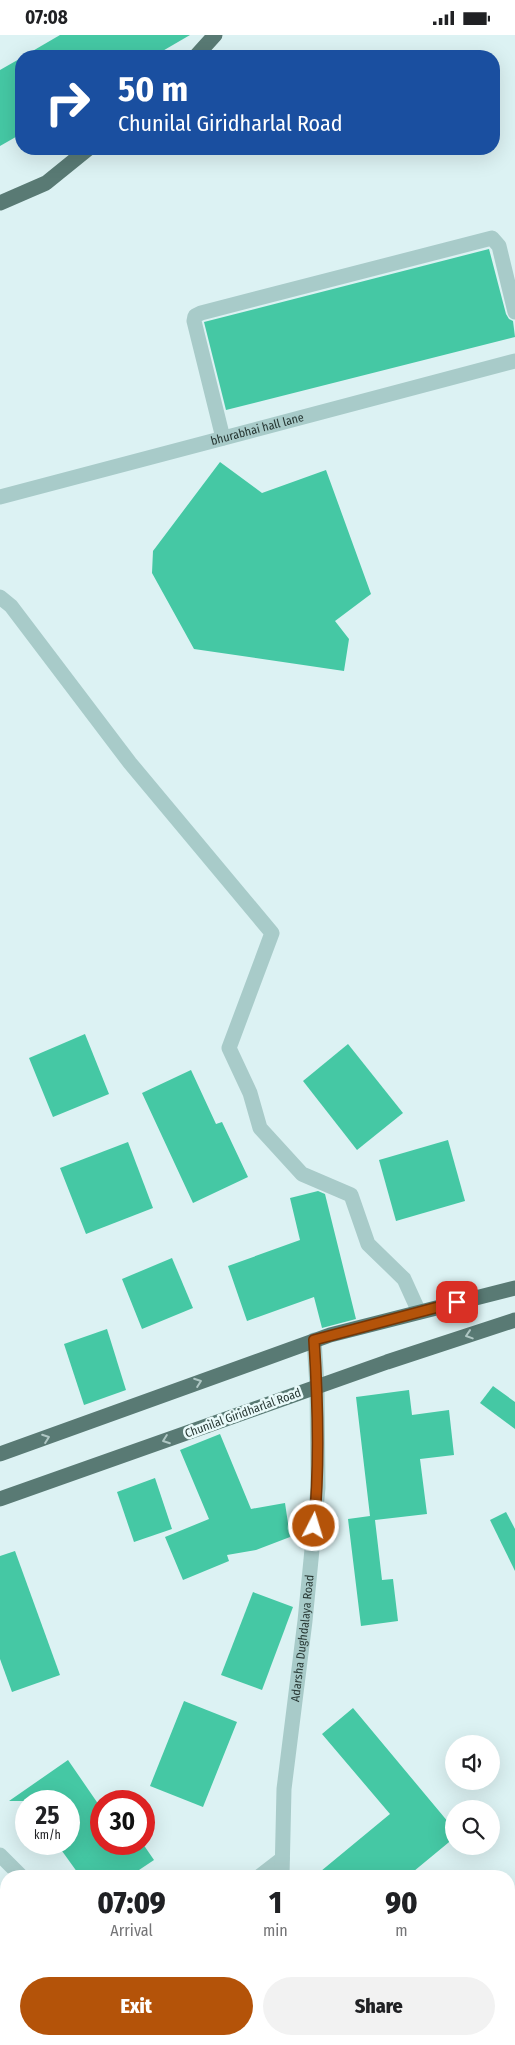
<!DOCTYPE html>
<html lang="en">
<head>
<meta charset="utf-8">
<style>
  body { margin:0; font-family:"Fira Sans Condensed",sans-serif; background:#f2f2f2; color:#202124; height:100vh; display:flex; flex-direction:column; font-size:19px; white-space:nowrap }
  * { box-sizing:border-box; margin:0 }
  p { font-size:16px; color:#757577 }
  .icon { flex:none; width:28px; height:28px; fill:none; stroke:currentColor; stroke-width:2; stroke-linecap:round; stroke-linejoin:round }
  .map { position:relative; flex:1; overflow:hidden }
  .side { position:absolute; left:0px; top:1835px; width:515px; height:175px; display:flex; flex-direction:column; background:#fff; border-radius:20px 20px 0 0; box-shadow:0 5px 20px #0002 }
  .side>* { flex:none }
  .top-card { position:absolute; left:15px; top:15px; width:485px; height:105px; border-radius:20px; box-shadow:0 5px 20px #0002; background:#1a4fa0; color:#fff; overflow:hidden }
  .buttons { position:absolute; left:445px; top:1700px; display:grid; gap:10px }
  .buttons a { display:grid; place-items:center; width:55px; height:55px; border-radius:50%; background:#fff; box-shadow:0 5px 20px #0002; font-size:25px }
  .speed { position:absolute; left:15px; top:1755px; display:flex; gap:10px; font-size:25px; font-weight:700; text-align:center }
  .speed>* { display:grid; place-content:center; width:65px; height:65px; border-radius:50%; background:#fff; box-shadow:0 5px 20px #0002; line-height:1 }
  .speed small { font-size:12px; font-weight:400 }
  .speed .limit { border:8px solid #d22; background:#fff; color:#111 }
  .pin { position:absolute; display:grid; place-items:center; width:42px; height:42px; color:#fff; margin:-21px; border-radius:10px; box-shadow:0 2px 8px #0006 }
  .me { position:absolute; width:55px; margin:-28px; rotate:5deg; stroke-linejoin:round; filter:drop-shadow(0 0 4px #0008) }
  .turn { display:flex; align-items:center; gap:18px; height:105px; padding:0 20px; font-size:22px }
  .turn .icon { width:65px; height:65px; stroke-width:2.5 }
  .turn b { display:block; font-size:35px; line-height:42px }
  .eta { display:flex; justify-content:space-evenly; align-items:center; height:85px; text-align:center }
  .eta b { font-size:30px; font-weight:800; line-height:35px }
  .primary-button { display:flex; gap:10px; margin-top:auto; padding:10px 20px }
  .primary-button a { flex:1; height:58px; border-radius:30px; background:#b45309; color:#fff; font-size:20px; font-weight:800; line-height:58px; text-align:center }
  .primary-button a+a { background:#f2f2f2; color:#202124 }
  .status { display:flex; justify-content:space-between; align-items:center; height:35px; padding:0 25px; background:#fff; direction:ltr }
  .status svg { height:14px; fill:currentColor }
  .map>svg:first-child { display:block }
  .building { fill:#45c8a4 }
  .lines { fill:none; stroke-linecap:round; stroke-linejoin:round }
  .minor { stroke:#a8cbc9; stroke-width:15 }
  .major { stroke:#597a74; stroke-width:15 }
  .oneway { stroke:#afc7c4 }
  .route-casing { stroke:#753606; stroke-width:12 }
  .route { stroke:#b45309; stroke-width:9 }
  .labels { text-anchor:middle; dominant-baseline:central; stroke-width:5; stroke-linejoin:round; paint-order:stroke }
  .street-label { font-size:12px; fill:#283834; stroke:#e9fafa }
</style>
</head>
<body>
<div class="status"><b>07:08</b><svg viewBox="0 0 49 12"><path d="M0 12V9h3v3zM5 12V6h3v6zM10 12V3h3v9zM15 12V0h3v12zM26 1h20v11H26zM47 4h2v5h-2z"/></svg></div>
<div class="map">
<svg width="515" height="2010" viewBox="0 0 515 2010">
  <rect width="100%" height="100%" fill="#dcf2f3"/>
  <g class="building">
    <polygon points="60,0 190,0 154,21 24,21"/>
    <polygon points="21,23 21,99 0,111 0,35"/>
    <polygon points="489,214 506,279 509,284 513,286 515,302 226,375 204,287"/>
    <polygon points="220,427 262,458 326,435 371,559 335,586 349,604 344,636 194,614 152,538 153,516"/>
    <polygon points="85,999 109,1059 53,1082 29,1023"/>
    <polygon points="348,1009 403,1078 357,1115 303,1046"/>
    <polygon points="191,1035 216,1089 222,1087 248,1142 193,1168 142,1058"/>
    <polygon points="448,1105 465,1166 396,1186 379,1125"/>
    <polygon points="128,1107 153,1173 86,1199 60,1133"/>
    <polygon points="318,1156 325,1159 356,1284 322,1293 314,1262 247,1286 228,1231 300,1205 290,1163"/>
    <polygon points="172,1223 193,1273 142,1294 122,1244"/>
    <polygon points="107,1294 126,1355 84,1370 64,1309"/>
    <polygon points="493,1351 515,1367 515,1394 480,1368"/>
    <polygon points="409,1355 412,1380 449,1375 454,1420 420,1424 427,1479 375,1485 382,1545 393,1544 398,1586 361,1591 348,1484 370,1481 356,1362"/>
    <polygon points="220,1399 251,1474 285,1468 290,1502 256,1515 227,1520 229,1526 183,1545 165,1502 209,1484 180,1415"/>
    <polygon points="155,1443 172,1494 134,1507 117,1457"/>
    <polygon points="506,1477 515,1494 515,1536 490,1485"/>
    <polygon points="15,1516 60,1640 12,1657 0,1624 0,1521"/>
    <polygon points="253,1557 293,1572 262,1655 221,1640"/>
    <polygon points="184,1666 237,1687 203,1772 150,1751"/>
    <polygon points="353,1673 454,1794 454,1803 408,1841 315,1841 390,1779 322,1699"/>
    <polygon points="68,1725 101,1773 101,1809 143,1809 154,1825 130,1841 80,1841 57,1809 69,1809 69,1766 9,1766"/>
  </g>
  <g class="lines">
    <g class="minor">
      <polyline points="223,403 194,286 195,281 201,278 492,203 499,211 515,277"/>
      <path id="s1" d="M 0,462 L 515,326"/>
      <polyline points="0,562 11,571 130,728 272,898 229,1013 250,1058 260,1093 302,1139 351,1160 368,1209 404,1244 419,1277"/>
      <polyline points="0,1820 21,1841"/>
      <polyline points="260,1841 282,1824"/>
      <path id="s2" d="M 282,1841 L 284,1754 L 305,1586 L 318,1453 L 317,1351 L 314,1305"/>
      <polyline points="406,2004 413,2010"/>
      <polyline points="43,2010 51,2004"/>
      <polyline points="276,2010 276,2004"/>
    </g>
    <g class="major">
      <polyline points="196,21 215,0"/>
      <polyline points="0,168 46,148 88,114"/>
      <polyline points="0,1419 330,1300 515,1253"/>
      <polyline points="0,1464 387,1327 515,1285"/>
    </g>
  </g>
  <defs><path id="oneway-chevron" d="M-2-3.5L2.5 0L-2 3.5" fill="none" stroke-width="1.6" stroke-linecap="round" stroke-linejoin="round" transform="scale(1.25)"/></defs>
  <g class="oneway">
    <use href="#oneway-chevron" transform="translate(469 1300) rotate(162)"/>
    <use href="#oneway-chevron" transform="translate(198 1347) rotate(-20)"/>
    <use href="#oneway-chevron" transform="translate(46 1403) rotate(-20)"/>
    <use href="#oneway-chevron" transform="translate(166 1405) rotate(160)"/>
  </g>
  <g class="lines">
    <defs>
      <path id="route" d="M 314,1491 C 320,1429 318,1367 314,1305 L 457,1267"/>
    </defs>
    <use href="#route" class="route-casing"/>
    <use href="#route" class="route"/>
  </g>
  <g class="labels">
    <g class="street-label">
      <text stroke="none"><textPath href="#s1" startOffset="266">bhurabhai hall lane</textPath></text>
      <text transform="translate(243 1378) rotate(-20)">Chunilal Giridharlal Road</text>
      <text stroke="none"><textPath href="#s2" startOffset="239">Adarsha Dughdalaya Road</textPath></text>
    </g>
  </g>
</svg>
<div class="buttons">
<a><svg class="icon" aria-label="sound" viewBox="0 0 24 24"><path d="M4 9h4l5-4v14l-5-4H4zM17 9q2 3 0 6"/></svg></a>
<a><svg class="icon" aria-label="search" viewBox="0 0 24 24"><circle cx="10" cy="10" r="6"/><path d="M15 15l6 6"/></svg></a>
</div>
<div class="speed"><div>25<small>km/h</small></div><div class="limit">30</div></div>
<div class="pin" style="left:457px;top:1267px;background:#d93025"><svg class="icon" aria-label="arrive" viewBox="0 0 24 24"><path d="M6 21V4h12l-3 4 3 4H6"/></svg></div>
<svg class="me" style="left:314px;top:1491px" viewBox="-20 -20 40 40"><circle r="17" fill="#b45309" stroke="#fff" stroke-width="3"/><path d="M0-11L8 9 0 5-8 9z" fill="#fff"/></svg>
<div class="top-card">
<div class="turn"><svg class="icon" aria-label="right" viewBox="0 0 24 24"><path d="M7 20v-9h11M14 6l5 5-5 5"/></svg><div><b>50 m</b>Chunilal Giridharlal Road</div></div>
</div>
<section class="side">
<div class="eta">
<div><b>07:09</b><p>Arrival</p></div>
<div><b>1</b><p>min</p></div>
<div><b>90</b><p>m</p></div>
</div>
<div class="primary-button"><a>Exit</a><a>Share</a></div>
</section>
</div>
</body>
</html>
